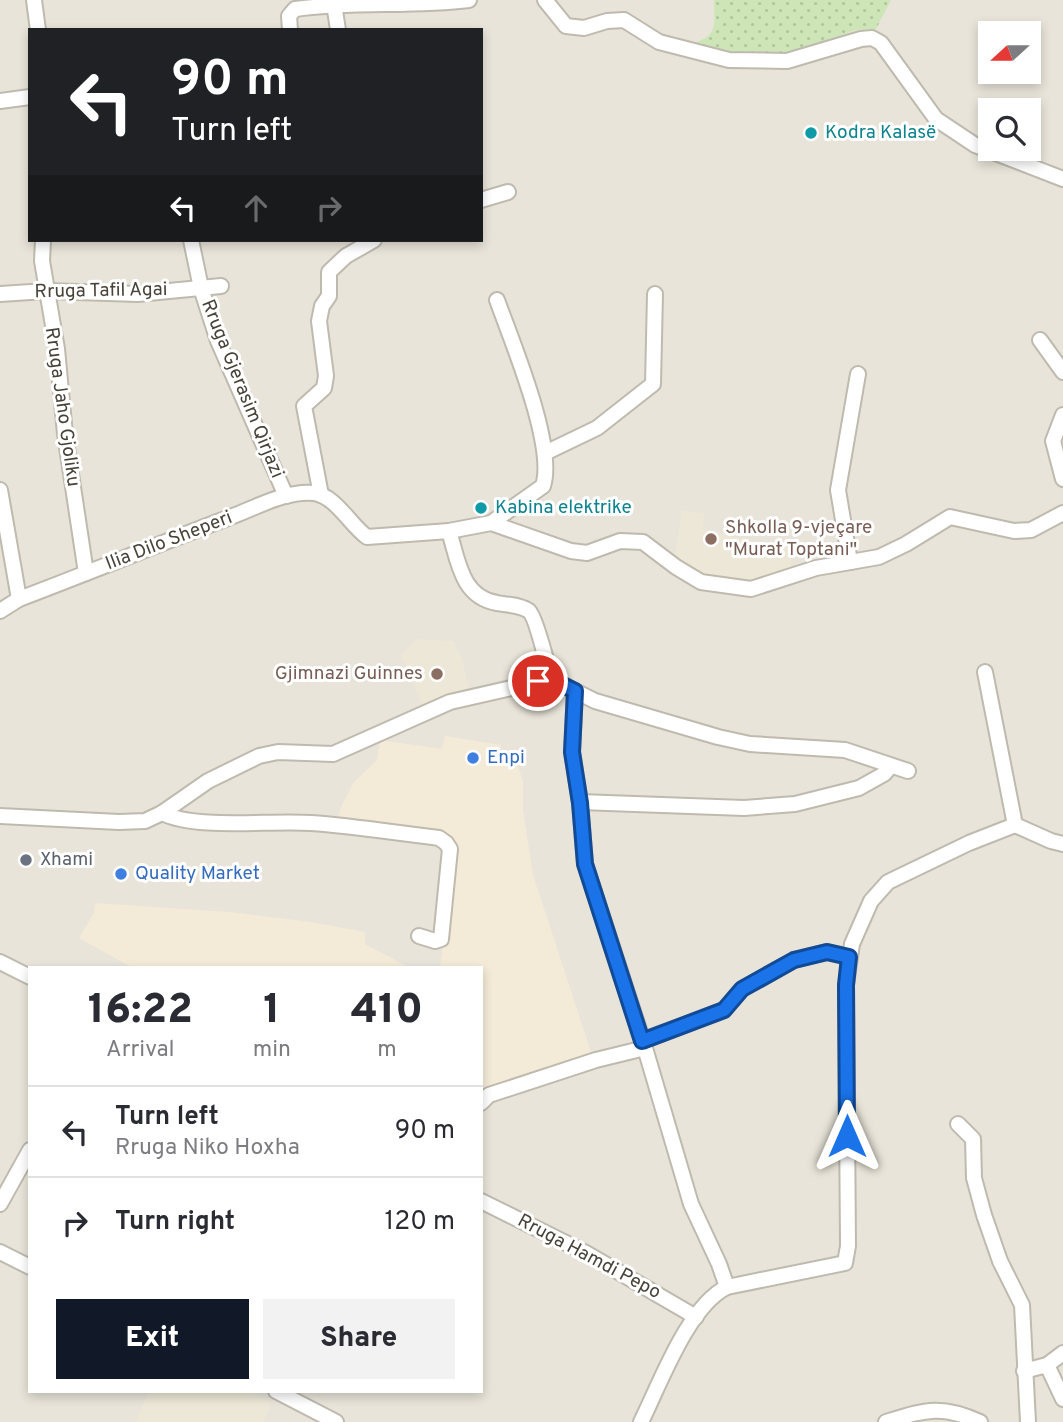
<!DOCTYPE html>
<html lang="en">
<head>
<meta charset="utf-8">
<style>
  body { margin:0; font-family:Overpass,sans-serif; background:#f2f2f3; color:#2b2b33; height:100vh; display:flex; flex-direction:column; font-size:26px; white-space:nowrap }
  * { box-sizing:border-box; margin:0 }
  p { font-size:23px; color:#7c7c81 }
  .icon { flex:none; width:38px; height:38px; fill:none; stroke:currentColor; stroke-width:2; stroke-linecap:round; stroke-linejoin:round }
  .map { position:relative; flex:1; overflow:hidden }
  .side { position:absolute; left:28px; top:966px; width:455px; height:427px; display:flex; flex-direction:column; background:#fff; border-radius:0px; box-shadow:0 4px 10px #0003 }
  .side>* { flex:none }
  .banner { position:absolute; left:28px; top:28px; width:455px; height:214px; border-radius:0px; box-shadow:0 4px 10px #0003; background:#202124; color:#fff; overflow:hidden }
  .needle { width:46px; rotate:249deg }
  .buttons { position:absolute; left:978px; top:21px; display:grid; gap:14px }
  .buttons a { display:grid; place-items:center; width:63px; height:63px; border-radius:0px; background:#fff; box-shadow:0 4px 10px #0003; font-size:35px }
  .pin { position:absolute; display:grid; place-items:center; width:60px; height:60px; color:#fff; margin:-30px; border:4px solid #fff; border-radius:50%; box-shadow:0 2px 7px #0007 }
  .me { position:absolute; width:77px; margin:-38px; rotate:0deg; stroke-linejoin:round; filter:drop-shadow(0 0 5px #0008) }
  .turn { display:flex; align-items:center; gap:24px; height:147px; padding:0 28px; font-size:32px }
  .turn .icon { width:91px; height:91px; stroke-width:2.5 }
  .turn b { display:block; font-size:49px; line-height:60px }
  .lanes { display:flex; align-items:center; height:66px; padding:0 28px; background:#0003; justify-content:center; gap:35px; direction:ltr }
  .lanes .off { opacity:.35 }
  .eta { display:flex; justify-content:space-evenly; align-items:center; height:119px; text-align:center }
  .eta b { font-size:42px; font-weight:800; line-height:49px }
  .button { display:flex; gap:14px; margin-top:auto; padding:14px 28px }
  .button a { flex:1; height:80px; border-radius:0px; background:#111827; color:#fff; font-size:28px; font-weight:800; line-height:80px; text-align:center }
  .button a+a { background:#f2f2f3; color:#2b2b33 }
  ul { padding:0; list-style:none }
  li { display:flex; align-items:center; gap:21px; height:91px; padding:0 28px; border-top:2px solid #e1e1e2 }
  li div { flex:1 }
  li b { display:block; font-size:26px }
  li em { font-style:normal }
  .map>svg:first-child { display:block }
  .residential { fill:#e8e4d9; fill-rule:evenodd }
  .commercial { fill:#f4ead8 }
  .education { fill:#ece7d6 }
  .grass { fill:url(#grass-dots) }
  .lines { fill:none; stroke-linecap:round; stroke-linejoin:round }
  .street-casing { stroke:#bfbaae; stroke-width:18 }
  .street { stroke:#fff; stroke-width:14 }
  .route-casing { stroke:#114b97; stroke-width:18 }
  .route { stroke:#1a73e8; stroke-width:12 }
  .culture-dot { fill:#0f9aa8; stroke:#fff; stroke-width:2.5 }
  .education-dot { fill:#8d6e63; stroke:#fff; stroke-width:2.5 }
  .shop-dot { fill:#3f7fe0; stroke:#fff; stroke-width:2.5 }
  .worship-dot { fill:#6b7280; stroke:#fff; stroke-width:2.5 }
  .labels { text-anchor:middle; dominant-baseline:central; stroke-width:6; stroke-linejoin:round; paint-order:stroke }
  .culture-label { font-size:19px; fill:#0d838f; stroke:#fff; text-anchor:start }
  .street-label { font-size:19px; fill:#484339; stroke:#fff }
  .education-label { font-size:19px; fill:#785e54; stroke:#fff; text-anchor:start }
  .shop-label { font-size:19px; fill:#366cbe; stroke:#fff; text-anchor:start }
  .worship-label { font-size:19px; fill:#5b616d; stroke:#fff; text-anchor:start }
</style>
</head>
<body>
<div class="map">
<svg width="1063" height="1422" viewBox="0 0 1063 1422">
  <defs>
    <pattern id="grass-dots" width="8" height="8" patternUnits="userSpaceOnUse" patternTransform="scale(1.75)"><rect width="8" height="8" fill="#cde5b7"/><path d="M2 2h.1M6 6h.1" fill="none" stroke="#b2c69e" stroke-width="1.8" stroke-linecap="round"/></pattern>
  </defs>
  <rect width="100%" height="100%" fill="#f4f2eb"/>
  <path class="residential" d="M 0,0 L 1063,0 L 1063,1422 L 0,1422 ZM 30,30 L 481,30 L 481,240 L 30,240 ZM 990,33 L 1029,33 L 1029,72 L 990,72 ZM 990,110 L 1029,110 L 1029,149 L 990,149 ZM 30,968 L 481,968 L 481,1391 L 30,1391 Z"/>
  <g class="commercial">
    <polygon points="445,736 501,745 500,760 517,764 523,781 523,810 533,875 592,1055 486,1089 481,1088 481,968 440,968 456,844 453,837 383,827 336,823 341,807 354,782 377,760 380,740 442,749"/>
    <polygon points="95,903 230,912 311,922 365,932 365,944 410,968 133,968 79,938 94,913"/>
  </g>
  <g class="education">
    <polygon points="682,510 705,514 702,529 791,550 791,571 751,586 710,581 674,558"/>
    <polygon points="417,639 453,641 462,658 469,690 422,704 401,655"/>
    <polygon points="150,1391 248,1391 271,1403 264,1422 135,1422"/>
  </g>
  <path class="grass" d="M 714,0 L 891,0 L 876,29 L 856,30 L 805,48 L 781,53 L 727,55 L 696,42 C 719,35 714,21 714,0 Z"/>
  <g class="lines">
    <defs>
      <g id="street">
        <polyline points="34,0 38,30"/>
        <polyline points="545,0 566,26 584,28 607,21 624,20 659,42 729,60 787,61 861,39 872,38 881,43 936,119 975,145 1063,179"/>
        <polyline points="334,4 338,30"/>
        <path d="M 290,30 L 289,16 L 295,9 C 353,1 412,7 469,0"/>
        <polyline points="0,101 30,97"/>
        <polyline points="481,200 508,192"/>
        <polyline points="43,240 42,261 57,349 65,434 86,573"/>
        <polyline points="191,240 201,288 218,341 286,496"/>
        <polyline points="0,294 46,291 138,294 221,286"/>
        <polyline points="1040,340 1063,372"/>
        <polyline points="1063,415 1053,441 1063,479"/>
        <polyline points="545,453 597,428 653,384 655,294"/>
        <polyline points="0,490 19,599"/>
        <polyline points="321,495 304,406 324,388 326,376 319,321 322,306 329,296 329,272 346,256 374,240"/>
        <path d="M 491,523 L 543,486 C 556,446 512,342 497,300"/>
        <path d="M 449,531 C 458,560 461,597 497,603 C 507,605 521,605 529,611 C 536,617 548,667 551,679"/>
        <polyline points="850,562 838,490 858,374"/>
        <path d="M 0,611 L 19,599 C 90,572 161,543 233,516 C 257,507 287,490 314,493 C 336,496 350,525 367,537 L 449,531 L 491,523 L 571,551 L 587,553 L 620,541 L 643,542 L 676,567 L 701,582 L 751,589 L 816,568 L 879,557 L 906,544 L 950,517 L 1014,531 L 1031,530 L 1063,513"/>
        <polyline points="985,672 1015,825"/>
        <polyline points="551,679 595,701 718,737 750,744 845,750 908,771"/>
        <polyline points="575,691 572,752 580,802 585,864 645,1048 691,1204 719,1264 727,1287"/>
        <polyline points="580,802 744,808 795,804 859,788 884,774 891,766"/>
        <path d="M 162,813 C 196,830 270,820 311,823 C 354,826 396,833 439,838 L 446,843 L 450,849 L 441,939 L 435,941 L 419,936"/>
        <polyline points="0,816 119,822 145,821 162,813 208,781 259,756 278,752 333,754 450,702 551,679"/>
        <polyline points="0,962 30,977"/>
        <polyline points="642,1041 724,1010 742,989 794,960 827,952 849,957"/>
        <polyline points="481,1103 489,1095 596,1060 645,1048"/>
        <polyline points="958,1124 973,1139 974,1178 984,1215 1000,1261 1022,1305 1028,1422"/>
        <polyline points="481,1201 586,1253 696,1317"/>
        <polyline points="0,1204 30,1150"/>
        <polyline points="0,1252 30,1267"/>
        <polyline points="1047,1365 1063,1399"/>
        <polyline points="1024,1371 1047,1365 1063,1353"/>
        <polyline points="276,1391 336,1422"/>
        <path d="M 641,1422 C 660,1384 688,1306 727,1287 L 845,1263 L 848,1246 L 846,985 L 852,944 L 871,901 L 888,882 L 969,843 L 1015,825 L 1051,841 L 1063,844"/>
        <path d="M 886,1422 C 925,1410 941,1404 980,1422"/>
      </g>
    </defs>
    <use href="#street" class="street-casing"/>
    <use href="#street" class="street"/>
  </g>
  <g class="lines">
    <defs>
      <polyline id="route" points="538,681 551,679 575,691 572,752 580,803 585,864 642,1041 724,1010 742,989 794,960 827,952 849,957 846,985 847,1136"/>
    </defs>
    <use href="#route" class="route-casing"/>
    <use href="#route" class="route"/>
  </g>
  <g class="culture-dot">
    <circle cx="811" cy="133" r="7"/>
    <circle cx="481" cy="508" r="7"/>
  </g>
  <g class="education-dot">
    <circle cx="711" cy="539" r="7"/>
    <circle cx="437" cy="674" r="7"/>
  </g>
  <g class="shop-dot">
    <circle cx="473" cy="758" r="7"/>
    <circle cx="121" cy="874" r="7"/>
  </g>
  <circle class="worship-dot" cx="26" cy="860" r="7"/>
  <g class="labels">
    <g class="culture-label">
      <text x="825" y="133">Kodra Kalasë</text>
      <text x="495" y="508">Kabina elektrike</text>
    </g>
    <g class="street-label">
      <text transform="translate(101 291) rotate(-1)">Rruga Tafil Agai</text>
      <text transform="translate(242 389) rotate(68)">Rruga Gjerasim Qirjazi</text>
      <text transform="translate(62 407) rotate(82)">Rruga Jaho Gjoliku</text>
      <text transform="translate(169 541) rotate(-21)">Ilia Dilo Sheperi</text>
      <text transform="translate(589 1257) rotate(28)">Rruga Hamdi Pepo</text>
    </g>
    <g class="education-label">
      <text x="725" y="528">Shkolla 9-vjeçare<tspan x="725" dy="22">"Murat Toptani"</tspan></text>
      <text x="423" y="674" text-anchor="end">Gjimnazi Guinnes</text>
    </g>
    <g class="shop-label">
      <text x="487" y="758">Enpi</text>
      <text x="135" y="874">Quality Market</text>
    </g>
    <g class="worship-label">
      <text x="40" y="860">Xhami</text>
    </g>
  </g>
</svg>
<div class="buttons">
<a><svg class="needle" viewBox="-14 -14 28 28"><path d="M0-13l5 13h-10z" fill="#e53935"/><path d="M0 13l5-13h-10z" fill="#7c7c81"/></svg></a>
<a><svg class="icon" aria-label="search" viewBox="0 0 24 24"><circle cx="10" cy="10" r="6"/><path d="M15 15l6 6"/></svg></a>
</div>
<div class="pin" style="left:538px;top:681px;background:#d93025"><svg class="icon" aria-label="arrive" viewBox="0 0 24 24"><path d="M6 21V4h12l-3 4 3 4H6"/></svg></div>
<svg class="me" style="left:847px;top:1136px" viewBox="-20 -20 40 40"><path d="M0-17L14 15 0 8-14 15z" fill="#1a73e8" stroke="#fff" stroke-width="4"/></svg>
<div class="banner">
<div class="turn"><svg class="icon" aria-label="left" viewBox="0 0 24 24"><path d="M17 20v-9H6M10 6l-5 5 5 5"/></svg><div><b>90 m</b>Turn left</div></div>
<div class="lanes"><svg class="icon" aria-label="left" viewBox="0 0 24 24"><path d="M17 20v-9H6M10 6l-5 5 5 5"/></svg><svg class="icon off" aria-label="ahead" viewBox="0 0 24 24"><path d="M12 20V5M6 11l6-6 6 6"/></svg><svg class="icon off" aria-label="right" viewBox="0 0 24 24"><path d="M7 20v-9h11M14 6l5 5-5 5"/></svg></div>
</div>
<section class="side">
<div class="eta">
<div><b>16:22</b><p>Arrival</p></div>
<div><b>1</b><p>min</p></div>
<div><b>410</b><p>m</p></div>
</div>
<ul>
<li><svg class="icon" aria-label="left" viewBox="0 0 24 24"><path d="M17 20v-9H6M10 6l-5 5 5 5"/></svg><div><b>Turn left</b><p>Rruga Niko Hoxha</p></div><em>90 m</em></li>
<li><svg class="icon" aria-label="right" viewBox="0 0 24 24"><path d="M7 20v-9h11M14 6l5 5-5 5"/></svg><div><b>Turn right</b></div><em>120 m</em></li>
</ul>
<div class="button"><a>Exit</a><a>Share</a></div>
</section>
</div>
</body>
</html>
